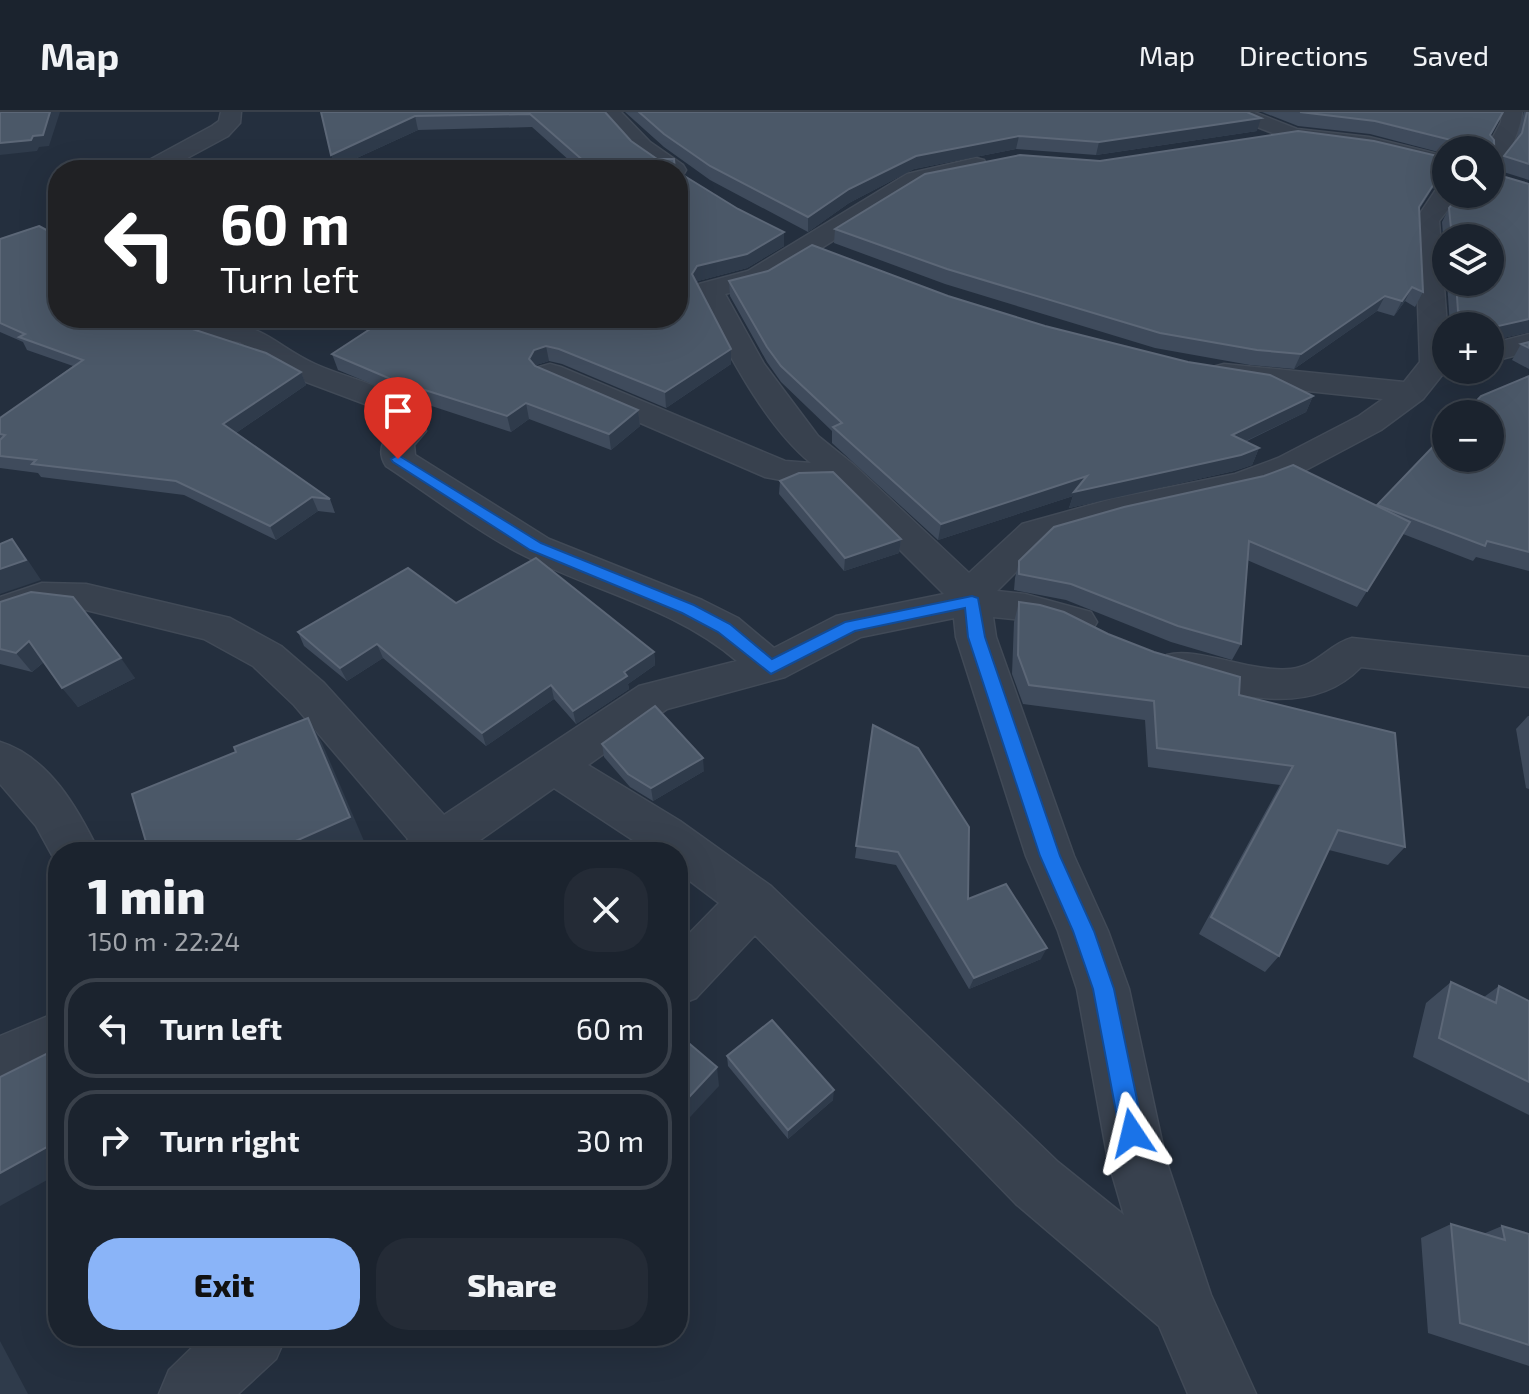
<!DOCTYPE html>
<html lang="en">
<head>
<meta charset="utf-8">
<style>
  body { margin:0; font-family:"Exo 2",sans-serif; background:#242b36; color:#f1f3f6; height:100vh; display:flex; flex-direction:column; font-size:30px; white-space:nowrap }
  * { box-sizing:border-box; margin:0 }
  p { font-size:26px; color:#a0a4aa }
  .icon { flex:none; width:44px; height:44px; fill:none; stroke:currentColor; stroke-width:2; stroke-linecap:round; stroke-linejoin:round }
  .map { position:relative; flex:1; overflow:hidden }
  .sheet { position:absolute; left:48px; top:730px; width:640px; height:504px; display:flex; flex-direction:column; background:#1b232e; border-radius:32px; box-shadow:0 8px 32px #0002,0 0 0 2px #39404a }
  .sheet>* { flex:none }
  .banner { position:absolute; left:48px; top:48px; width:640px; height:168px; border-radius:32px; box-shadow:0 8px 32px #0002,0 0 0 2px #39404a; background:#202124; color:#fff; overflow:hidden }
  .fabs { position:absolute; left:1432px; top:24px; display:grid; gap:16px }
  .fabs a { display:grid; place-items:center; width:72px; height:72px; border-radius:50%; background:#1b232e; box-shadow:0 8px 32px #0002,0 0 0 2px #39404a; font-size:40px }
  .pin { position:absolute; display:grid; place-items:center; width:68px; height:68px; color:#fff; margin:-82px -34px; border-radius:50% 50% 50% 0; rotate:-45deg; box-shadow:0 0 8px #0007 }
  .pin .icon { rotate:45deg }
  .me { position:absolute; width:88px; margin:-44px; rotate:350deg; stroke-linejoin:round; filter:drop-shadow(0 0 6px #0008) }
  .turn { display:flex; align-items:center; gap:28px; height:168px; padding:0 40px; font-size:36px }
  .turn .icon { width:104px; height:104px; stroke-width:2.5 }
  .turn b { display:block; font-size:56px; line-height:68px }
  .round { display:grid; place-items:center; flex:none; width:84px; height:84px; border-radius:32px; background:#242b36 }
  .head { display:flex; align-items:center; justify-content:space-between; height:136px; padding:0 40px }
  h1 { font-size:48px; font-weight:800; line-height:60px }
  .action { display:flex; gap:16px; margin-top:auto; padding:16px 40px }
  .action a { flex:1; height:92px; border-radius:32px; background:#8ab4f8; color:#111; font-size:32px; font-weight:800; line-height:92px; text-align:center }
  .action a+a { background:#242b36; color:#f1f3f6 }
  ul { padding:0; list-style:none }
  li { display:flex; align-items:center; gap:24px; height:100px; margin:0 16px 12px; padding:0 24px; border:4px solid #39404a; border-radius:32px }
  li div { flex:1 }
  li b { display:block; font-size:30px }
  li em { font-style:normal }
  header { display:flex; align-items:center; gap:48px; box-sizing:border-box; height:112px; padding:0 40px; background:#1b232e; border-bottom:2px solid #39404a }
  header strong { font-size:38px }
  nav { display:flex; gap:44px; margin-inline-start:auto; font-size:28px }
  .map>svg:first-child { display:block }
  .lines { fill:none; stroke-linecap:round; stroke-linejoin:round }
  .minor-casing { stroke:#414a57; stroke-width:3 }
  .minor { fill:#38414e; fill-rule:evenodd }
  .wall { fill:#3f4b5c }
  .shaded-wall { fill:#2f3b4b }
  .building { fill:#4b5868; stroke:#5c6777; stroke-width:2 }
  .route { fill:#1a73e8; stroke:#114b97; stroke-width:2 }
</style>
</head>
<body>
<header>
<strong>Map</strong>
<nav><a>Map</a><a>Directions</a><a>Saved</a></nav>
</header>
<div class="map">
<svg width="1529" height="1282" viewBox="0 0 1529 1282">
  <rect width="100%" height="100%" fill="#242f3e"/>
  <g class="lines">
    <defs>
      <g id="minor">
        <polygon points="221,0 241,0 240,11 228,24 165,58 137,58 140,53 212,14 219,9"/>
        <polygon points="599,0 621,0 650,30 683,53 686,58 683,63 678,64 678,58 660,58 634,40"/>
        <polygon points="1226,0 1254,0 1297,17 1369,25 1446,44 1446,58 1369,39 1293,29 1229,4"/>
        <path d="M 1502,0 L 1522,0 C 1521,16 1507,54 1490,58 L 1490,38 L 1486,38 L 1501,10 Z"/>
        <path d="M 976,46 L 984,48 L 987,53 L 984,58 L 923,72 L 766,171 L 725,182 L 764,252 L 818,324 L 854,353 L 969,461 L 1022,412 L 1112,387 L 1235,362 L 1278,346 L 1359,304 L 1383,287 L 1224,270 L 1213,267 L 1209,261 L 1213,255 L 1224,252 L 1404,270 L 1420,250 L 1415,109 L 1435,79 L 1446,75 L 1446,82 L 1460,82 L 1439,109 L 1447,214 L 1446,258 L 1423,287 L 1381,318 L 1302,360 L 1256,377 L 1118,408 L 1048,428 L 997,479 L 1025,482 L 1091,500 L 1097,510 L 1091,520 L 1077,524 L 1024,508 L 993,505 L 996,525 L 1074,744 L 1108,819 L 1129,877 L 1166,1048 L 1211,1183 L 1256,1282 L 1188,1282 L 1159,1214 L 1016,1092 L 755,823 L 696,886 L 678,893 L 678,833 L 719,791 L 678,760 L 678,740 L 651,740 L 554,676 L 463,740 L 402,740 L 408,727 L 294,593 L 253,554 L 204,527 L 86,498 L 46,497 L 0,513 L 0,485 L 42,471 L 86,472 L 230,506 L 281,534 L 324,571 L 444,703 L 639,574 L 737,549 C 675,496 596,480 525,444 C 480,422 429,382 386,354 C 377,340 382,328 393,318 L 380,301 L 365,292 L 293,265 L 240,230 L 132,214 L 122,212 L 118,206 C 154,206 192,202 228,210 C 270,218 280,236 315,252 C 359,272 401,272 426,319 L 414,333 L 415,343 L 549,427 L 702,488 L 738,506 L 774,536 L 836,504 L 944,482 L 833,371 L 803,372 L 765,365 L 539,267 L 535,261 L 539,255 L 550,252 L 561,255 L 785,349 L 811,351 C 762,311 725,234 695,178 L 699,172 L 748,159 L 907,62 ZM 954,506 L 956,525 L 1026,744 L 1058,819 L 1077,877 L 1108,1048 L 1124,1103 L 1058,1050 L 771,774 L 680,709 L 588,653 L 667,597 L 785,565 L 861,525 Z"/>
        <polygon points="1529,222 1529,240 1490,250 1490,232"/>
        <path d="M 1352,526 L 1529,545 L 1529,575 L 1361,555 C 1309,609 1228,582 1167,563 L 1161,553 L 1167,543 C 1197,534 1251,561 1291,557 C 1317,554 1329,532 1352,526 Z"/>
        <path d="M 0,630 C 49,645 78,697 99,740 L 58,740 L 58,754 L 36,714 L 0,672 Z"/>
        <polygon points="58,900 58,953 0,979 0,924"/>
        <polygon points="204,1224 286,1224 276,1247 238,1282 159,1282 169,1258"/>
      </g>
    </defs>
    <use href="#minor" class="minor-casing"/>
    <use href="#minor" class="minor"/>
  </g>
  <g class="wall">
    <polygon points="321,0 605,0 631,29 675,58 580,58 532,15 418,18 335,56"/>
    <polygon points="625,0 1247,0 1257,19 1096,43 1016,37 914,57 849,91 808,120 710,68 664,35"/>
    <polygon points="1262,0 1503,0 1490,23 1495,62 1529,72 1529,220 1490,229 1490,214 1450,214 1447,170 1490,170 1490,126 1446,126 1446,161 1442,110 1449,96 1490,82 1490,38 1446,38 1446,42 1370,22 1298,14"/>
    <polygon points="1524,0 1529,0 1529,68 1497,58 1504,44 1516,29"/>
    <polygon points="1446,46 1446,74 1445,72 1432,77 1419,98 1423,180 1415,195 1405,189 1394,204 1377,199 1294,257 1250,253 1155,236 945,172 834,131 835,117 1100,49"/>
    <polygon points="678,60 784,134 747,156 698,169 697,171 731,237 731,252 666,296 562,252 549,249 536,253 536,255 638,298 640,314 611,338 529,307 511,320 398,283 338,258 332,242 678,206"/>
    <polygon points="0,127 58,206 301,260 306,273 236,321 330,387 335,401 318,399 276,428 184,383 41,365 38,361 0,356 0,306 73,254 27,238 23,230 0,220"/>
    <polygon points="729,169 948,184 1045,214 1313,284 1306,300 1245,330 1259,336 1252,353 1234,359 1069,396 1073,384 938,428 832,331 832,319 781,270 767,250 730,184"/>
    <polygon points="1529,230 1529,257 1512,248 1521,232"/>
    <polygon points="1529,264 1529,459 1476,445 1473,449 1403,422 1357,495 1247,448 1241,532 1232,548 1171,530 1066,488 1014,478 1015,466 1019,449 1376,393"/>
    <polygon points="780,369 901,427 899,441 844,459 779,382"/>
    <polygon points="0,490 135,566 78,595 44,550 32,560 0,552"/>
    <polygon points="1019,490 1108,522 1239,583 1405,735 1388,753 1329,738 1279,844 1265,860 1199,822 1280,673 1148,655 1145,608 1023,592 1012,562 1014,510"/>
    <polygon points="456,491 654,540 655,553 628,572 629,577 576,612 554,587 486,634 383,546 347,569 304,534 298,520"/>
    <polygon points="1528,604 1529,604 1529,677 1526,676 1516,617"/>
    <polygon points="873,613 968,787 1041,847 969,877 896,753 855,746"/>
    <polygon points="602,632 704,659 653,689 630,675 604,645"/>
    <polygon points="1451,870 1484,885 1499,874 1529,889 1529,1003 1413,945 1426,891"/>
    <polygon points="727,944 833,988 788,1027 728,954"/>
    <polygon points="1451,1112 1483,1122 1502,1114 1529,1122 1529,1254 1428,1221 1421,1126"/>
  </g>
  <g class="shaded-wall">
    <polygon points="50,0 60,0 49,34 39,35 37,39 0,43 0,31"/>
    <polygon points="415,4 418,18 335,56 331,43"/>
    <polygon points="1261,6 1257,19 1096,43 1099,30"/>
    <polygon points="1019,24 1016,37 914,57 849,91 808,120 808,105 849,77 916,44"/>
    <polygon points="1446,61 1445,72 1432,77 1412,109 1419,95 1439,64"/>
    <polygon points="784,120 784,134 747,156 698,169 692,176 692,162 697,154"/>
    <polygon points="1412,175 1405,189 1394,204 1402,189"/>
    <polygon points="1385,184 1377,199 1294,257 1301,242"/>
    <polygon points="1529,207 1529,220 1490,229 1498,214"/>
    <polygon points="546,234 549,249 536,253 532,263 529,247 534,238"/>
    <polygon points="731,237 731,252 666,296 665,280"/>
    <polygon points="301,260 306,273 230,325 223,312"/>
    <polygon points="1313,284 1306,300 1225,339 1232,323"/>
    <polygon points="526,291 529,307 511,320 507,304"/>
    <polygon points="638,298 640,314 611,338 609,322"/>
    <polygon points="1259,336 1252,353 1234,359 1069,396 1073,384 938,428 941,412 1087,364"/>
    <polygon points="312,385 318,399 276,428 270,414"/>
    <polygon points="12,427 27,447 41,468 0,482 0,457"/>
    <polygon points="901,427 899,441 844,459 845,446"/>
    <polygon points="29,529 45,549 32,560 16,541"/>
    <polygon points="377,532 383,546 347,569 340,556"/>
    <polygon points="654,540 655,553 628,572 629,577 576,612 573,599 624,560"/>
    <polygon points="121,546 135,566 78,595 62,576"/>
    <polygon points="551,573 554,587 486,634 482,621"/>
    <polygon points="308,606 322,631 364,729 339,740 271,740"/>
    <polygon points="703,646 704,659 653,689 651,676"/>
    <polygon points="1047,836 1041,847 969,877 974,866"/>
    <polygon points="717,955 719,974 678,1018 678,997"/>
    <polygon points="834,978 833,988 788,1027 788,1018"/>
    <polygon points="58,1029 58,1062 0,1094 0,1061"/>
    <polygon points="554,1224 564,1224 556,1232 551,1227"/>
    <polygon points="0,1229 28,1282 0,1282"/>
  </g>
  <g class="building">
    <polygon points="0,0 50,0 43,23 33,24 31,28 0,31"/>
    <polygon points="321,0 605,0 631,29 657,47 674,47 675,58 594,58 530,2 415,4 331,43"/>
    <polygon points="639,0 1247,0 1261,6 1099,30 1019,24 916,44 849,77 808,105 710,54 664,22"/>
    <polygon points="1300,0 1503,0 1490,23 1494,28 1495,62 1529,72 1529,207 1498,214 1496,219 1490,216 1490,214 1487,214 1458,199 1456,170 1490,170 1490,126 1452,126 1449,96 1460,82 1490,82 1490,38 1455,38 1455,29 1375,9"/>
    <polygon points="1527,0 1529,0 1529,52 1504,44 1522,21"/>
    <polygon points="1298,19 1374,29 1446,46 1446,61 1439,64 1419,95 1423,180 1412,175 1402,189 1385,184 1301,242 1257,238 1160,221 947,157 835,117 925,62 1020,43 1100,49"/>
    <polygon points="678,60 738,97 784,120 747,142 697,154 692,162 731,237 665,280 559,237 546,234 534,238 529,247 535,254 638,298 609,322 526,291 507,304 393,268 332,242 387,206 678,206"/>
    <polygon points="39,114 58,124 58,206 140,206 174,211 266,241 301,260 223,312 330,387 312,385 270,414 176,369 32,352 36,348 0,344 0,328 5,323 0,322 0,306 83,248 19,225 25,222 0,211 0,127"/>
    <polygon points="812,133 948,184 1045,214 1188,250 1270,263 1313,284 1232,323 1259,336 1241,343 1074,380 1087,364 941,412 833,315 842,311 781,254 767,235 729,169 768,159"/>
    <polygon points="1529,230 1529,236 1521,232"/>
    <polygon points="1529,264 1529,440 1487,429 1485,434 1377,393 1446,321 1446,346 1490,346 1490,302 1464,302 1481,284"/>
    <polygon points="1293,353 1410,410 1367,479 1249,429 1241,532 1178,514 1071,472 1019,462 1019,449 1054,415 1124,395 1264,364"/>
    <polygon points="833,360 901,427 845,446 780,369 799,361"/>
    <polygon points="12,427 26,448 0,457 0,432"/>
    <polygon points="536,446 654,540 624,560 627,564 573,599 551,573 482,621 377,532 340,556 298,520 408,456 456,491"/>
    <polygon points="31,480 73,485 121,546 62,576 29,529 16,541 0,537 0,490"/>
    <polygon points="1019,490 1040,493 1064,500 1108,522 1154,540 1240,565 1239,583 1395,621 1405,735 1338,718 1279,844 1211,805 1293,654 1157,636 1154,589 1029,573 1018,543"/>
    <polygon points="655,594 703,646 651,676 628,662 602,632"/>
    <polygon points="308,606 350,705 271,740 149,740 132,682 236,640 234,635"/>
    <polygon points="873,613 918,636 969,715 968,787 1006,772 1047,836 974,866 898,740 856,734"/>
    <polygon points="1451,870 1496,891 1499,874 1529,889 1529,970 1439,926"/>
    <polygon points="772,908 834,978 788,1018 727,944"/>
    <polygon points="678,922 717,955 678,997"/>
    <polygon points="58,936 58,1029 0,1061 0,965"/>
    <polygon points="1451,1112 1505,1128 1502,1114 1529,1122 1529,1233 1460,1211"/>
  </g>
  <polygon class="route" points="398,343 541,431 694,493 730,512 772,547 845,510 972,484 978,486 985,525 1060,744 1094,819 1114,877 1144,1021 1141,1029 1132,1033 1124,1029 1120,1021 1093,877 1073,819 1040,744 968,525 965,496 855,519 771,562 718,520 682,501 530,438 393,350 391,347"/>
</svg>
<div class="fabs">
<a><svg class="icon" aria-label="search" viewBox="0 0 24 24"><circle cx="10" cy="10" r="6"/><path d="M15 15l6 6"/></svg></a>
<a><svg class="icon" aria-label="layers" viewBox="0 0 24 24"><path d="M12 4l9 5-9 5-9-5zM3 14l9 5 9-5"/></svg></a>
<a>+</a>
<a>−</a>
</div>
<div class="pin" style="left:398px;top:347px;background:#d93025"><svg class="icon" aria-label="arrive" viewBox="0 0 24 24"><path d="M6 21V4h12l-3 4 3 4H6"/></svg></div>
<svg class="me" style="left:1132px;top:1021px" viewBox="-20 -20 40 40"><path d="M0-17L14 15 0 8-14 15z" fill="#1a73e8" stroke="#fff" stroke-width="4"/></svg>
<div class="banner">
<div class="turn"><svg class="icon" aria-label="left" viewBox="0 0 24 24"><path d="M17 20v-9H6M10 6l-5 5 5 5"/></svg><div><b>60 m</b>Turn left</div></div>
</div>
<section class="sheet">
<div class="head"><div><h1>1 min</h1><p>150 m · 22:24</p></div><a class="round"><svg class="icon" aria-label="close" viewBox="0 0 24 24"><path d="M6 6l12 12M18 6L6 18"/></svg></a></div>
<ul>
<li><svg class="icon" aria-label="left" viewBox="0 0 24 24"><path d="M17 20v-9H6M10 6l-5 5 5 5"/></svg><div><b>Turn left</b></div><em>60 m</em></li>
<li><svg class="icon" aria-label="right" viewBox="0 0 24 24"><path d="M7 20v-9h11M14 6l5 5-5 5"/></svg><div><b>Turn right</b></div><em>30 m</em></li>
</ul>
<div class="action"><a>Exit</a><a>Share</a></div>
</section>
</div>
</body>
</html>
